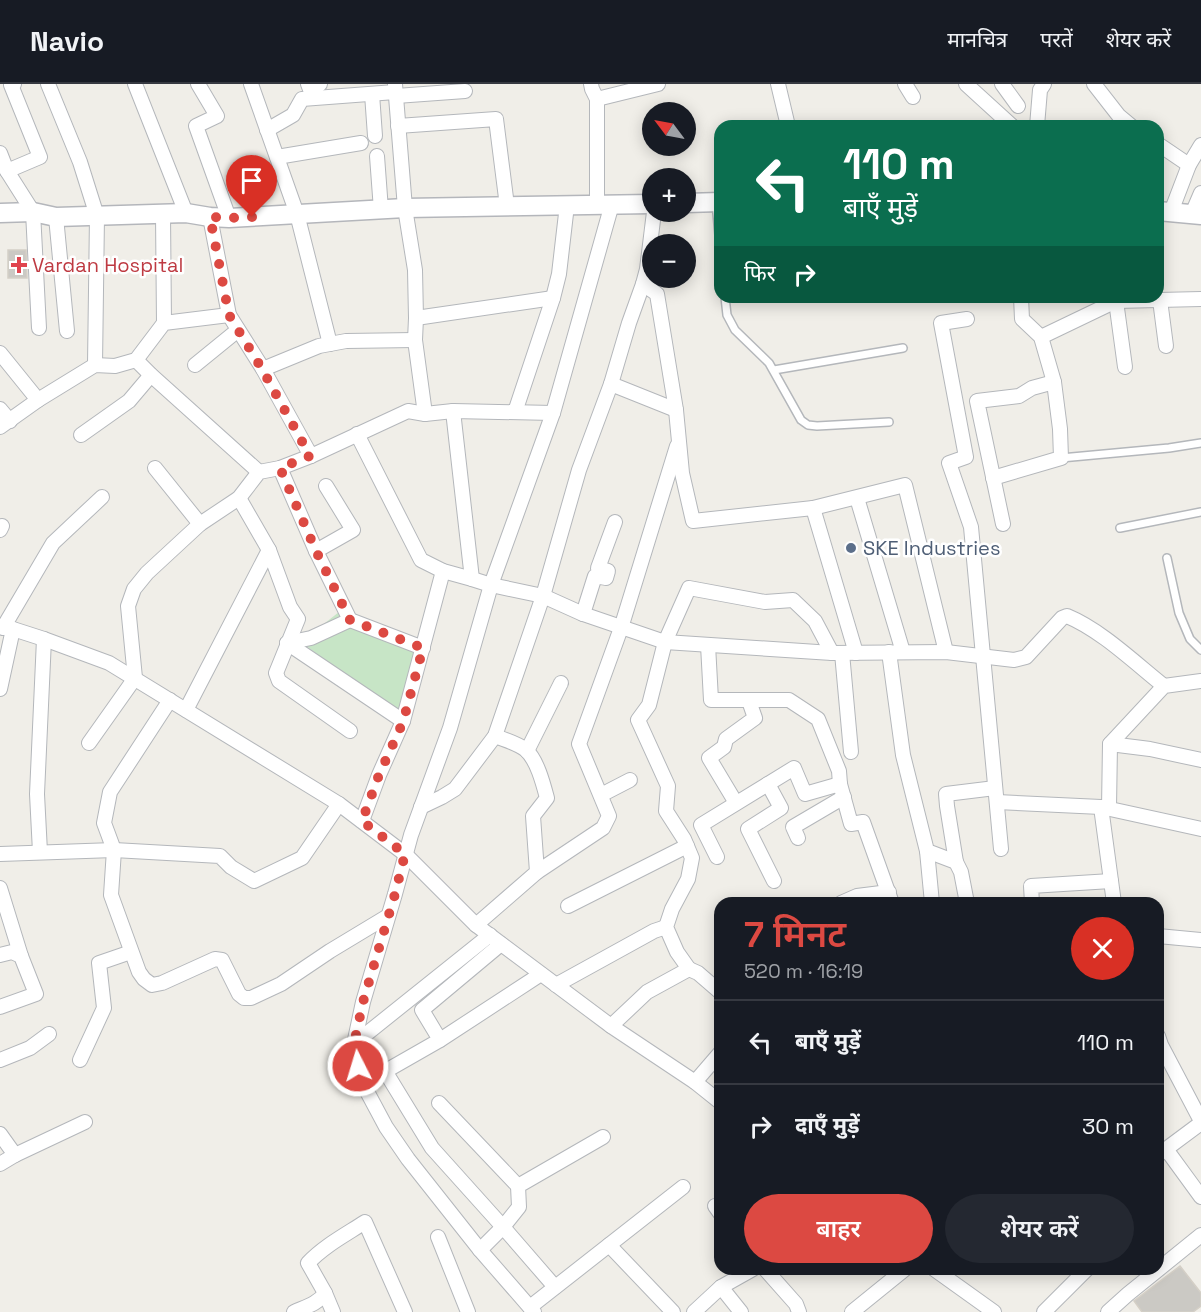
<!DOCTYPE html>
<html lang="hi">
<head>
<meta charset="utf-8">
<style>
  body { margin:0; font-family:"Space Grotesk","Noto Sans Devanagari",sans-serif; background:#242831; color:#f1f3f6; height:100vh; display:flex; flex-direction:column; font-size:22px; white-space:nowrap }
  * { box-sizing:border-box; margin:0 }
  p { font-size:20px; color:#9ea1a6 }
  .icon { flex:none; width:33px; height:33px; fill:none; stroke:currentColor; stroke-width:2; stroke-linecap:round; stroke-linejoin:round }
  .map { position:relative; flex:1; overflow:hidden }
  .side { position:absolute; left:714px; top:813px; width:450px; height:378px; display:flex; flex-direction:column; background:#171b24; border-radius:18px; box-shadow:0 3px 15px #0003 }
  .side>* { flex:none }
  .hud { position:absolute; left:714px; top:36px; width:450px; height:183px; border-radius:18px; box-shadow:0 3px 15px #0003; background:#0b6e4f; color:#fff; overflow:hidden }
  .needle { width:39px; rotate:302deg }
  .buttons { position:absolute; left:642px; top:18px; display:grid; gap:12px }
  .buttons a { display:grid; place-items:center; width:54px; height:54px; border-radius:50%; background:#171b24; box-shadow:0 3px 15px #0003; font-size:30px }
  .pin { position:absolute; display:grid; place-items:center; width:51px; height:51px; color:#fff; margin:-62px -26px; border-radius:50% 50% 50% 0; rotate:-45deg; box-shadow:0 0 6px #0007 }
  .pin .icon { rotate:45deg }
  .me { position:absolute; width:66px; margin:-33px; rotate:355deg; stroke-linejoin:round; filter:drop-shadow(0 0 4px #0008) }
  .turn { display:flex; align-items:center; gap:21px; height:126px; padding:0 30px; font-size:27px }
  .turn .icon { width:78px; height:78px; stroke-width:2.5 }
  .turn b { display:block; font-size:42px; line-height:51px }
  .then { display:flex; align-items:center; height:57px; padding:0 30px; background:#0003; gap:12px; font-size:22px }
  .round { display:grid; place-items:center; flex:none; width:63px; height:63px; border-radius:32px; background:#242831 }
  .summary { display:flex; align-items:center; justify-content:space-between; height:102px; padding:0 30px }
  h1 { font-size:36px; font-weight:600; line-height:45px; color:#dc4942 }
  .button { display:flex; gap:12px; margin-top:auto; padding:12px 30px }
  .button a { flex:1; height:69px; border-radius:36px; background:#dc4942; color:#fff; font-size:24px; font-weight:600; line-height:69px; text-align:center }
  .button a+a { background:#242831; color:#f1f3f6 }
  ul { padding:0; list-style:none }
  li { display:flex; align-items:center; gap:18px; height:84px; padding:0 30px; border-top:2px solid #363941 }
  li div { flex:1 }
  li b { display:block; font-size:22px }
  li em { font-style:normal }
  header { display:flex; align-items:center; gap:36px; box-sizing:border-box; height:84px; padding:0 30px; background:#171b24; border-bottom:2px solid #363941 }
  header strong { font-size:28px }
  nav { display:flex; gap:33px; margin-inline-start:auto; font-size:21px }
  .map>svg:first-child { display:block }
  .green { fill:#c7e5c6 }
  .building { fill:#cbc9c4; stroke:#d4cfc6; stroke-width:1.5 }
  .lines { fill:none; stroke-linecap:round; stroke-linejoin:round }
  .lane-casing { stroke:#b4b7bb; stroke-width:10 }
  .street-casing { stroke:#b4b7bb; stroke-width:16 }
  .secondary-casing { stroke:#b4b6bb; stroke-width:21 }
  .lane { stroke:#fff; stroke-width:7 }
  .street { stroke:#fff; stroke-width:14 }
  .secondary { stroke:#fff; stroke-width:18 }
  .route { stroke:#dc4942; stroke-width:10; stroke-dasharray:0 18 }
  .health-dot { fill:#e0444e; stroke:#fff; stroke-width:2 }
  .service-dot { fill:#5c6f8a; stroke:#fff; stroke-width:2 }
  .labels { text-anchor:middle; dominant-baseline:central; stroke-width:5; stroke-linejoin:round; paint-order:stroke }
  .health-label { font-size:20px; fill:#be3a42; stroke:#fff; text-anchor:start }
  .service-label { font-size:20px; fill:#4e5e75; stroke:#fff; text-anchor:start }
</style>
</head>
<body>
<header>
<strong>Navio</strong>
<nav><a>मानचित्र</a><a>परतें</a><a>शेयर करें</a></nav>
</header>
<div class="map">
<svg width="1201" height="1228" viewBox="0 0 1201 1228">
  <rect width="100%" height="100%" fill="#f0eee8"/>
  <polygon class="green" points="339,528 418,566 399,628 335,584 301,558"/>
  <g class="building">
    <polygon points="8,166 26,166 27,194 8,194"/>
    <polygon points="1180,1182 1201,1209 1201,1222 1193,1228 1142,1228 1134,1217"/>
  </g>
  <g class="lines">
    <defs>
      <g id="lane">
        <polyline points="716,118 720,162"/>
        <polyline points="725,213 727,231 735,246 769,279 801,336 808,341 817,342 889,338"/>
        <polyline points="774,286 903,264"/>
        <polyline points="1061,374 1169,364 1201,359"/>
        <polyline points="1120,444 1201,428"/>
        <polyline points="1167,474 1179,529 1190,555 1201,566"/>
      </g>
      <g id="street">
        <polyline points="48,0 80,78 97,132 95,281"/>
        <polyline points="135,0 186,129"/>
        <polyline points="198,0 217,32 196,42 229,134"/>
        <polyline points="251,0 297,130 330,260"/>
        <polyline points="308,0 311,8 320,0"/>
        <polyline points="395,0 405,124 415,186 416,234 415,256 425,330"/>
        <polyline points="591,0 592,5 597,15 658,0"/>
        <polyline points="778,0 788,42"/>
        <polyline points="905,0 913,13"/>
        <polyline points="966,0 1012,42"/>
        <polyline points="1002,0 1018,22"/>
        <polyline points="1094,0 1119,32 1131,42"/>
        <polyline points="372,10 375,52"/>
        <polyline points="396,12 465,7"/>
        <polyline points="597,15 597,120"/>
        <polyline points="398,42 496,35 507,122"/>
        <polyline points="1037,42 1040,6 1044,0"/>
        <polyline points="267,46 293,31 302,15 395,8"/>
        <polyline points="1158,60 1189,81"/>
        <polyline points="0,69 7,87 33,128 39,244"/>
        <polyline points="377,72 381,126"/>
        <polyline points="277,73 361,59"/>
        <polyline points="7,87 40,73 11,1 14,0"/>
        <polyline points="1171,128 1189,81 1201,61"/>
        <polyline points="163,130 164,239"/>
        <polyline points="1192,130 1201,109"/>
        <polyline points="56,133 67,247"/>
        <polyline points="210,133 229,231 263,285 311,372"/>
        <polyline points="643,200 657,210 676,326 682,389 693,437 813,424 905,401 946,568"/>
        <polyline points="1160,216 1166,262"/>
        <polyline points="1116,217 1125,283"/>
        <polyline points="416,234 553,214"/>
        <polyline points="967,235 941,239 966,373 949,379 971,443 1001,765"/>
        <polyline points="1041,253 1116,217 1201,215"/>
        <polyline points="0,269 38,316"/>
        <polyline points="136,276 151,291 259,388"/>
        <polyline points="195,281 238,246"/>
        <polyline points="263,285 319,262 346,257 415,256"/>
        <polyline points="611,300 676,326"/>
        <polyline points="0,325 10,337"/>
        <polyline points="453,327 472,495"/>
        <polyline points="515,328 553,214 559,190 567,121"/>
        <polyline points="0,343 38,316 95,281 115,282 136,276 164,239 229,231"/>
        <path d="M 357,350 L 421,476 L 443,487 L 472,495 L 491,501 L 543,512 L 583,530 L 665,558 L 832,569 L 946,568 L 1014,576 L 1026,573 L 1062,534 L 1067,532 C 1101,546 1135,579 1164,602"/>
        <polyline points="81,351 129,317 151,291"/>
        <polyline points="155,384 200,440"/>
        <polyline points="280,384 316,467 350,536 423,564"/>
        <polyline points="993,394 1061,374 1060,345 1054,298 1041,253 1022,235 1021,213"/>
        <polyline points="239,414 269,466 290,523 298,535 276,589 279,597 350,647"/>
        <polyline points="857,414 903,568"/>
        <polyline points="813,424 856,569"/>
        <polyline points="1003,440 977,317 1019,312 1032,304 1054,298"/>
        <polyline points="0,446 2,442"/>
        <polyline points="316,467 353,446 326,402"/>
        <polyline points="583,530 595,492 606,494 608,487 598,484 615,438"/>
        <polyline points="0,543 13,545 44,555 109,579 339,720 405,770 476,841 611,942 695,998 720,1018"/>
        <polyline points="3,544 53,459 102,413"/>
        <polyline points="287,559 403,637"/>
        <polyline points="287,559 311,554 350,536"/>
        <polyline points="708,561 711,616 789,616 818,635 839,687 840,700 851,740 863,738 892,819"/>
        <polyline points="889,568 903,671 927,767 956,778 961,788 967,819"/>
        <polyline points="842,569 851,668"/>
        <polyline points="0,605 13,545"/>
        <polyline points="170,616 110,708 104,739 114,766 111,811 139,888 144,895 152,901 162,899 215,875 222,876 239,910 244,914 251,914 281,900 330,867 388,832"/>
        <polyline points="186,626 269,466"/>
        <polyline points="89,659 135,594 128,522 134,505 147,489 200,440 239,414 259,388 280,384 311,372 408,327 425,330 453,327 553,329"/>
        <polyline points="1110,660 1150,665 1201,676"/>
        <polyline points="527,667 561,599"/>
        <polyline points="768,700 781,724 748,745 774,797"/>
        <polyline points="601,711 630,696"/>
        <polyline points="997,718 1101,723 1201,745"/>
        <polyline points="736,719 709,674 724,663 726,655 755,634 749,617"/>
        <polyline points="421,723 442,713 455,705 495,652 543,512 579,386 611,300 629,239 643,200 647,185 654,128"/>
        <polyline points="1101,723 1114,819"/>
        <polyline points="1109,724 1110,660 1164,602 1201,597"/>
        <polyline points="362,737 379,691 403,637 443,487"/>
        <polyline points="798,754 793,743 844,713"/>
        <polyline points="927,767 932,819"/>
        <polyline points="40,768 37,710 44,555"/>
        <polyline points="0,770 114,766 220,772 231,783 254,797 302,774 339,720"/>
        <polyline points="717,773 701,741 794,684 805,710 840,700"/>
        <polyline points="956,778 947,722 946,710 995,704"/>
        <polyline points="537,788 603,744 609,732 579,660 621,544 677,362"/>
        <polyline points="0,804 21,872"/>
        <polyline points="841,819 857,812 889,808"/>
        <polyline points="1032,819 1031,802 1111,797"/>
        <polyline points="568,822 687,762"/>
        <path d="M 476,841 L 537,788 L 533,732 L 547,714 C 543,699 537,676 526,666 C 517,659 505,656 495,652"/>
        <polyline points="1158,852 1201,856"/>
        <polyline points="0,871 12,868 21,872 36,910 0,923"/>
        <polyline points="689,885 698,889 720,908"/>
        <polyline points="556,901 654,847 666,843"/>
        <polyline points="611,942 647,908 689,885 677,868 666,843 672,825 688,795 692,774 684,755 666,727 668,702 638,636 649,621 665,558 689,504 765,518 793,516 815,537 832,569"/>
        <polyline points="1158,952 1161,961 1201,1037"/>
        <polyline points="440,956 541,890"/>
        <polyline points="355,959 490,851"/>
        <polyline points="0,976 30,964 49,950"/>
        <polyline points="80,976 104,924 99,879 131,868"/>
        <polyline points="385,987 432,1064 503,1143 555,1203"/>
        <polyline points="695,998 720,969"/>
        <polyline points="363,1000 440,956 422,926 501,860"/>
        <polyline points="439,1019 518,1102"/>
        <polyline points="0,1050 15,1071"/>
        <polyline points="1166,1065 1201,1113"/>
        <polyline points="1158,1071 1201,1039"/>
        <polyline points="0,1080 15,1071 85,1038"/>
        <polyline points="715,1122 720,1129"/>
        <polyline points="438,1153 468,1228"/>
        <polyline points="609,1161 673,1228"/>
        <polyline points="480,1166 503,1143 519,1123 518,1102 603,1053"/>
        <polyline points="765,1185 796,1220 799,1228"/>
        <polyline points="934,1185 994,1228"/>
        <polyline points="721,1203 741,1228"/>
        <polyline points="325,1209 333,1228"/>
        <polyline points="530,1223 683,1103"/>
        <path d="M 294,1228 C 305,1223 318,1220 325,1209 L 308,1179 C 324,1162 345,1151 365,1138 L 405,1228"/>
        <polyline points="534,1228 480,1166 408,1075 386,1043 363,1000 353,965 363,918 395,810 411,751 450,644 491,501 553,329 612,120"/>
        <polyline points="694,1228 721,1203 753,1185"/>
        <polyline points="852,1228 905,1185"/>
        <polyline points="1044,1228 1087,1185"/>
        <polyline points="1108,1228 1128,1210 1201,1151"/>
      </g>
      <g id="secondary">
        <polyline points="686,119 720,118"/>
        <polyline points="1158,127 1201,131"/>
        <polyline points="0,129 33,128 56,133 186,129 210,133 229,134 405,124 652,120"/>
      </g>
    </defs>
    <use href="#lane" class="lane-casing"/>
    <use href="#street" class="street-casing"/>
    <use href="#secondary" class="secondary-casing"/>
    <use href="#lane" class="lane"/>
    <use href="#street" class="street"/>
    <use href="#secondary" class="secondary"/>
  </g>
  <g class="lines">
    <polyline class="route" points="252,133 229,134 210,133 229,231 262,285 310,372 280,384 316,467 350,536 423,564 403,638 379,691 362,737 405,770 395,810 363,918 353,965 358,982"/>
  </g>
  <path class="health-dot" d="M16 172h6v6h6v6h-6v6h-6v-6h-6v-6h6z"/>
  <circle class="service-dot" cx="851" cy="464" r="6"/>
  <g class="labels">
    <g class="health-label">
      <text x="32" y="181">Vardan Hospital</text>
    </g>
    <g class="service-label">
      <text x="863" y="464">SKE Industries</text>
    </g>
  </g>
</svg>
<div class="buttons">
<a><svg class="needle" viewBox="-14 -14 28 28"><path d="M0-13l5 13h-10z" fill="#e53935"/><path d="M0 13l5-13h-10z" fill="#9ea1a6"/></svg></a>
<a>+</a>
<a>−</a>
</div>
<div class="pin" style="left:252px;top:133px;background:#d93025"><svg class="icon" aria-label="arrive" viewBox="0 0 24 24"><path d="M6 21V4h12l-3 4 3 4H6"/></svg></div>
<svg class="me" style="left:358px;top:982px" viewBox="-20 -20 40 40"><circle r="17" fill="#dc4942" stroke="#fff" stroke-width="3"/><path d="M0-11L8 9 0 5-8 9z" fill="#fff"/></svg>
<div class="hud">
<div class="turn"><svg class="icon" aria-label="left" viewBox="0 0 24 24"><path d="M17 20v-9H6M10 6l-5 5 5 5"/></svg><div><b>110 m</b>बाएँ मुड़ें</div></div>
<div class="then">फिर<svg class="icon" aria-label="right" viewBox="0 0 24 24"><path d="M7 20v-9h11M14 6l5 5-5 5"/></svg></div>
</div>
<section class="side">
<div class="summary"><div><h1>7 मिनट</h1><p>520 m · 16:19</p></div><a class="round" style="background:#d93025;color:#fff"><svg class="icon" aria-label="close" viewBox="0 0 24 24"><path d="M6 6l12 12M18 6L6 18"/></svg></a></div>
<ul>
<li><svg class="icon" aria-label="left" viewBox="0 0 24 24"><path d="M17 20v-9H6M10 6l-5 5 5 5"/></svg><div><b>बाएँ मुड़ें</b></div><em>110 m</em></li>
<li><svg class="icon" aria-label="right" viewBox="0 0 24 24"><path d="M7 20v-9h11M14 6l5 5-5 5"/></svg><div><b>दाएँ मुड़ें</b></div><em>30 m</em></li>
</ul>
<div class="button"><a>बाहर</a><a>शेयर करें</a></div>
</section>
</div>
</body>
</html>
